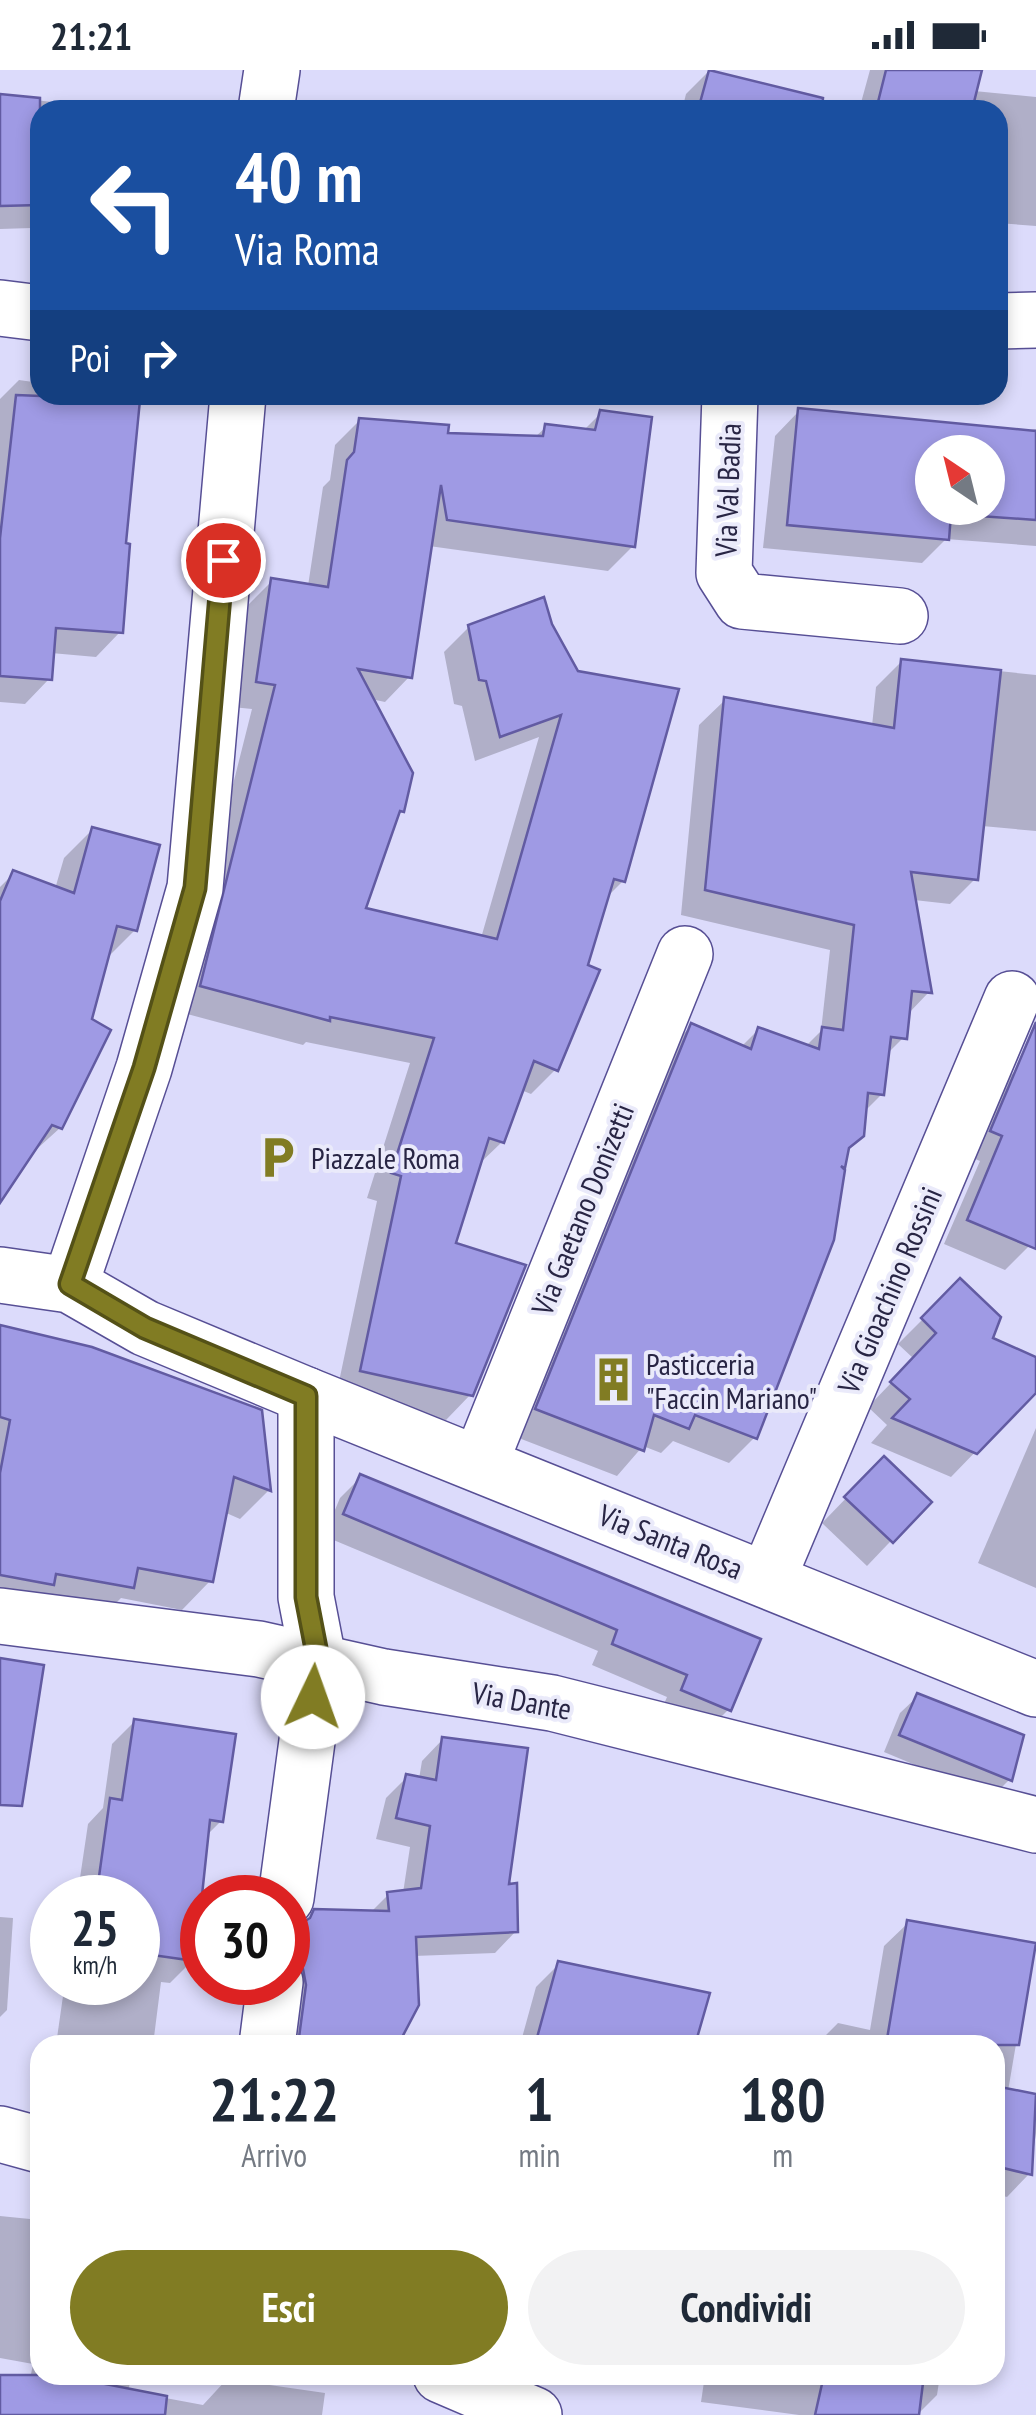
<!DOCTYPE html>
<html lang="it">
<head>
<meta charset="utf-8">
<style>
  body { margin:0; font-family:"PT Sans Narrow",sans-serif; background:#f2f2f3; color:#1f2937; height:100vh; display:flex; flex-direction:column; font-size:38px; white-space:nowrap }
  * { box-sizing:border-box; margin:0 }
  p { font-size:32px; color:#747a83 }
  .icon { flex:none; width:55px; height:55px; fill:none; stroke:currentColor; stroke-width:2; stroke-linecap:round; stroke-linejoin:round }
  .map { position:relative; flex:1; overflow:hidden }
  .sheet { position:absolute; left:30px; top:1965px; width:975px; height:350px; display:flex; flex-direction:column; background:#fff; border-radius:30px; box-shadow:0 5px 15px #0003 }
  .sheet>* { flex:none }
  .top-card { position:absolute; left:30px; top:30px; width:978px; height:305px; border-radius:30px; box-shadow:0 5px 15px #0003; background:#1a4fa0; color:#fff; overflow:hidden }
  .needle { width:65px; rotate:325deg }
  .controls { position:absolute; left:915px; top:365px; display:grid; gap:20px }
  .controls a { display:grid; place-items:center; width:90px; height:90px; border-radius:50%; background:#fff; box-shadow:0 5px 15px #0003; font-size:50px }
  .speed { position:absolute; left:30px; top:1805px; display:flex; gap:20px; font-size:50px; font-weight:700; text-align:center }
  .speed>* { display:grid; place-content:center; width:130px; height:130px; border-radius:50%; background:#fff; box-shadow:0 5px 15px #0003; line-height:1 }
  .speed small { font-size:25px; font-weight:400 }
  .speed .limit { border:15px solid #d22; background:#fff; color:#111 }
  .pin { position:absolute; display:grid; place-items:center; width:85px; height:85px; color:#fff; margin:-42px; border:5px solid #fff; border-radius:50%; box-shadow:0 2px 10px #0007 }
  .me { position:absolute; width:110px; margin:-55px; rotate:3deg; stroke-linejoin:round; filter:drop-shadow(0 0 8px #0008) }
  .turn { display:flex; align-items:center; gap:35px; height:210px; padding:0 40px; font-size:45px }
  .turn .icon { width:130px; height:130px; stroke-width:2.5 }
  .turn b { display:block; font-size:70px; line-height:85px }
  .then { display:flex; align-items:center; height:95px; padding:0 40px; background:#0003; gap:20px; font-size:38px }
  .eta { display:flex; justify-content:space-evenly; align-items:center; height:170px; text-align:center }
  .eta b { font-size:60px; font-weight:800; line-height:70px }
  .button { display:flex; gap:20px; margin-top:auto; padding:20px 40px }
  .button a { flex:1; height:115px; border-radius:60px; background:#817c23; color:#fff; font-size:40px; font-weight:800; line-height:115px; text-align:center }
  .button a+a { background:#f2f2f3; color:#1f2937 }
  .status { display:flex; justify-content:space-between; align-items:center; height:70px; padding:0 50px; background:#fff; direction:ltr }
  .status svg { height:28px; fill:currentColor }
  .map>svg:first-child { display:block }
  .shadow { fill:#0003; fill-rule:evenodd }
  .building { fill:#9f9ae4; stroke:#625ba2; stroke-width:2.5; fill-rule:evenodd }
  .lines { fill:none; stroke-linecap:round; stroke-linejoin:round }
  .minor-casing { stroke:#574f95; stroke-width:58 }
  .minor { stroke:#fff; stroke-width:55 }
  .route-casing { stroke:#545117; stroke-width:25 }
  .route { stroke:#817c23; stroke-width:18 }
  .labels { text-anchor:middle; dominant-baseline:central; stroke-width:8; stroke-linejoin:round; paint-order:stroke }
  .street-label { font-size:30px; fill:#282544; stroke:#eaeafa }
  .poi-label { font-size:30px; fill:#282544; stroke:#eaeafa; text-anchor:start }
</style>
</head>
<body>
<div class="status"><b>21:21</b><svg viewBox="0 0 49 12"><path d="M0 12V9h3v3zM5 12V6h3v6zM10 12V3h3v9zM15 12V0h3v12zM26 1h20v11H26zM47 4h2v5h-2z"/></svg></div>
<div class="map">
<svg width="1036" height="2345" viewBox="0 0 1036 2345">
  <rect width="100%" height="100%" fill="#dcdbfb"/>
  <g class="shadow">
    <polygon points="710,0 800,24 796,40 682,40 686,24"/>
    <polygon points="870,0 980,0 974,21 1036,27 1036,156 998,153 998,40 859,40"/>
    <polygon points="0,26 122,40 40,40 40,171 31,170 32,158 0,159"/>
    <polygon points="19,310 40,313 40,325 137,332 123,476 120,562 96,587 51,583 49,609 25,634 0,632 0,329"/>
    <path d="M 799,341 L 1018,362 L 1036,359 L 1036,476 L 946,469 L 922,493 L 763,478 L 775,366 ZM 932,382 L 988,382 L 988,438 L 932,438 Z"/>
    <polygon points="601,343 633,476 608,501 429,476 410,606 385,632 371,629 402,741 394,749 363,840 481,868 539,667 475,691 462,636 454,634 444,582 469,557 543,530 623,811 606,828 556,999 531,1024 521,1020 502,1072 477,1096 453,1174 471,1324 446,1350 336,1326 377,1131 367,1128 410,993 306,972 303,975 176,941 252,639 232,637 247,536 272,511 308,516 323,417 330,410 335,375 360,350 445,365 534,368 546,357 583,361"/>
    <polygon points="902,591 1036,605 1036,761 982,756 976,808 950,834 914,830 929,922 907,945 904,967 886,985 882,1024 864,1042 845,1081 755,1367 729,1393 673,1371 661,1383 643,1376 617,1406 511,1365 666,982 691,956 741,977 758,960 805,977 821,961 830,880 681,845 699,655 725,630 872,656 876,617"/>
    <polygon points="92,760 135,860 106,889 60,1058 29,1086 0,1130 0,817 14,803 55,819 64,788"/>
    <polygon points="1019,997 1036,1005 1036,1159 1029,1176 1005,1200 944,1174 980,1091 968,1086 994,1022"/>
    <polygon points="960,1212 990,1270 1036,1289 1036,1319 951,1407 871,1373 887,1355 868,1337 914,1289 898,1274"/>
    <polygon points="0,1258 259,1342 269,1420 240,1449 224,1442 210,1511 182,1540 121,1528 103,1546 0,1539"/>
    <polygon points="1036,1358 1036,1518 978,1493"/>
    <polygon points="884,1389 928,1432 867,1496 822,1453"/>
    <polygon points="361,1407 758,1571 729,1639 708,1660 661,1641 667,1627 592,1595 598,1581 324,1466 340,1428"/>
    <polygon points="918,1626 1009,1710 992,1727 884,1682 900,1643"/>
    <polygon points="135,1651 221,1751 206,1766 193,1890 170,1913 161,1912 153,1975 56,1975 65,1912 138,1912 138,1828 77,1828 88,1754 103,1738 112,1674"/>
    <polygon points="443,1669 506,1816 516,1861 495,1883 414,1886 401,1975 281,1975 288,1867 315,1842 370,1843 389,1824 403,1823 410,1777 376,1769 386,1728 407,1707 419,1709 422,1691"/>
    <polygon points="0,1847 13,1848 7,1940 0,1947"/>
    <polygon points="908,1853 1033,1875 1008,2021 1036,2026 1036,2063 1030,2103 1007,2127 995,2124 995,1975 816,1975 838,1953 870,1960 884,1876"/>
    <polygon points="559,1894 695,1965 741,1975 520,1975 536,1917"/>
    <polygon points="0,2146 40,2150 40,2305 132,2305 128,2321 203,2335 227,2309 325,2323 322,2345 23,2345 33,2294 0,2288"/>
    <polygon points="705,2305 940,2305 937,2325 917,2345 799,2345 701,2332"/>
  </g>
  <g class="building">
    <polygon points="709,0 823,28 822,40 698,40"/>
    <polygon points="886,0 982,0 972,40 876,40"/>
    <polygon points="0,24 40,28 40,135 0,136"/>
    <polygon points="16,325 140,330 126,473 130,474 123,563 56,558 52,610 0,606 0,468"/>
    <path d="M 798,338 L 1036,361 L 1036,450 L 951,444 L 949,470 L 787,455 ZM 932,382 L 988,382 L 988,438 L 932,438 Z"/>
    <polygon points="600,340 652,347 635,477 447,450 441,415 412,608 358,599 413,703 404,742 400,741 366,838 497,869 561,645 500,667 486,611 479,610 468,555 544,527 552,554 578,601 679,619 625,812 614,809 588,895 600,900 558,1001 534,991 504,1073 489,1068 456,1173 526,1195 473,1326 360,1301 401,1106 391,1103 434,968 330,947 330,951 200,916 275,615 256,612 271,508 328,517 347,390 354,382 359,348 449,355 448,363 543,366 545,354 595,360"/>
    <polygon points="901,589 1001,600 978,810 911,802 932,923 912,921 907,969 891,967 884,1025 868,1023 864,1066 849,1078 845,1098 841,1096 845,1100 834,1170 757,1369 695,1345 689,1359 654,1345 644,1381 535,1339 691,953 751,979 758,957 819,979 822,957 843,960 854,855 705,820 724,627 894,658"/>
    <polygon points="92,757 160,775 137,861 117,856 92,949 111,960 62,1059 52,1055 0,1133 0,831 13,800 74,823"/>
    <polygon points="1036,952 1036,1179 967,1150 1002,1066 990,1061"/>
    <polygon points="960,1208 1001,1247 993,1268 1036,1287 1036,1323 977,1384 892,1348 910,1329 890,1312 936,1263 921,1248"/>
    <polygon points="0,1255 92,1277 262,1340 271,1421 234,1407 213,1512 138,1498 134,1518 56,1504 54,1515 0,1505 0,1403 10,1350 0,1347"/>
    <polygon points="884,1386 932,1432 893,1473 844,1427"/>
    <polygon points="360,1404 761,1569 731,1641 681,1620 687,1605 612,1574 617,1560 343,1444"/>
    <polygon points="0,1588 44,1595 22,1736 0,1735"/>
    <polygon points="917,1623 1024,1665 1012,1711 899,1665"/>
    <polygon points="134,1649 236,1664 223,1752 210,1750 195,1891 138,1883 138,1828 96,1828 110,1728 122,1730"/>
    <polygon points="442,1667 528,1678 509,1814 517,1813 518,1862 416,1867 419,1935 398,1975 298,1975 306,1915 303,1899 293,1887 294,1858 310,1848 314,1839 389,1841 387,1822 421,1818 430,1756 396,1748 406,1704 436,1710"/>
    <polygon points="907,1850 1036,1873 1019,1975 886,1975"/>
    <polygon points="558,1891 710,1923 695,1975 535,1975"/>
    <polygon points="995,2016 1036,2024 1032,2105 995,2096"/>
    <polygon points="0,2305 59,2305 167,2326 165,2345 0,2345"/>
    <polygon points="824,2305 924,2305 919,2345 815,2345"/>
  </g>
  <g class="lines">
    <defs>
      <g id="minor">
        <polyline points="266,40 272,0"/>
        <polyline points="0,238 40,243"/>
        <polyline points="998,251 1036,250"/>
        <polyline points="730,325 724,503 742,531 900,546"/>
        <polyline points="0,1205 70,1215 145,1258 306,1325 1036,1619"/>
        <polyline points="70,1215 144,998 195,818 238,325"/>
        <polyline points="480,1393 685,884"/>
        <polyline points="767,1510 1012,929"/>
        <polyline points="0,1546 259,1579 384,1607 552,1633 1036,1755"/>
        <polyline points="286,1828 318,1589 306,1527 306,1325"/>
        <polyline points="267,1975 275,1912"/>
        <polyline points="0,2064 40,2075"/>
        <polyline points="441,2305 534,2345"/>
      </g>
    </defs>
    <use href="#minor" class="minor-casing"/>
    <use href="#minor" class="minor"/>
  </g>
  <g class="lines">
    <defs>
      <polyline id="route" points="223,490 195,818 144,998 70,1214 145,1258 306,1326 306,1527 318,1589 313,1627"/>
    </defs>
    <use href="#route" class="route-casing"/>
    <use href="#route" class="route"/>
  </g>
  <defs>
    <symbol id="parking-bare" viewBox="-9 -9 18 18"><path d="M-3.5-5.5H1a3.5 3.5 0 0 1 0 7H-1V5.5H-3.5ZM-1-3.4V-.6H.8a1.4 1.4 0 0 0 0-2.8Z" fill="#817c23" stroke="#eaeafa" stroke-width="2.5" paint-order="stroke"/></symbol>
    <symbol id="building-bare" viewBox="-9 -9 18 18"><path d="M-4-6H4V6H1V3H-1V6H-4ZM-2.5-4.3h1.7v1.8h-1.7ZM.8-4.3h1.7v1.8H.8ZM-2.5-1h1.7V.8h-1.7ZM.8-1h1.7V.8H.8Z" fill="#817c23" stroke="#eaeafa" stroke-width="2.5" paint-order="stroke"/></symbol>
  </defs>
  <g fill-rule="evenodd">
    <use href="#parking-bare" x="246" y="1056" width="63" height="63"/>
    <use href="#building-bare" x="582" y="1278" width="63" height="63"/>
  </g>
  <g class="labels">
    <g class="street-label">
      <text transform="translate(727 420) rotate(-88)">Via Val Badia</text>
      <text transform="translate(582 1139) rotate(-68)">Via Gaetano Donizetti</text>
      <text transform="translate(889 1220) rotate(-67)">Via Gioachino Rossini</text>
      <text transform="translate(671 1471) rotate(22)">Via Santa Rosa</text>
      <text transform="translate(522 1630) rotate(10)">Via Dante</text>
    </g>
    <g class="poi-label">
      <text x="311" y="1087">Piazzale Roma</text>
      <text x="646" y="1293">Pasticceria<tspan x="646" dy="34">"Faccin Mariano"</tspan></text>
    </g>
  </g>
</svg>
<div class="controls">
<a><svg class="needle" viewBox="-14 -14 28 28"><path d="M0-13l5 13h-10z" fill="#e53935"/><path d="M0 13l5-13h-10z" fill="#747a83"/></svg></a>
</div>
<div class="speed"><div>25<small>km/h</small></div><div class="limit">30</div></div>
<div class="pin" style="left:223px;top:490px;background:#d93025"><svg class="icon" aria-label="arrive" viewBox="0 0 24 24"><path d="M6 21V4h12l-3 4 3 4H6"/></svg></div>
<svg class="me" style="left:313px;top:1627px" viewBox="-20 -20 40 40"><circle r="19" fill="#fff"/><path d="M0-13L10 11 0 6-10 11z" fill="#817c23"/></svg>
<div class="top-card">
<div class="turn"><svg class="icon" aria-label="left" viewBox="0 0 24 24"><path d="M17 20v-9H6M10 6l-5 5 5 5"/></svg><div><b>40 m</b>Via Roma</div></div>
<div class="then">Poi<svg class="icon" aria-label="right" viewBox="0 0 24 24"><path d="M7 20v-9h11M14 6l5 5-5 5"/></svg></div>
</div>
<section class="sheet">
<div class="eta">
<div><b>21:22</b><p>Arrivo</p></div>
<div><b>1</b><p>min</p></div>
<div><b>180</b><p>m</p></div>
</div>
<div class="button"><a>Esci</a><a>Condividi</a></div>
</section>
</div>
</body>
</html>
